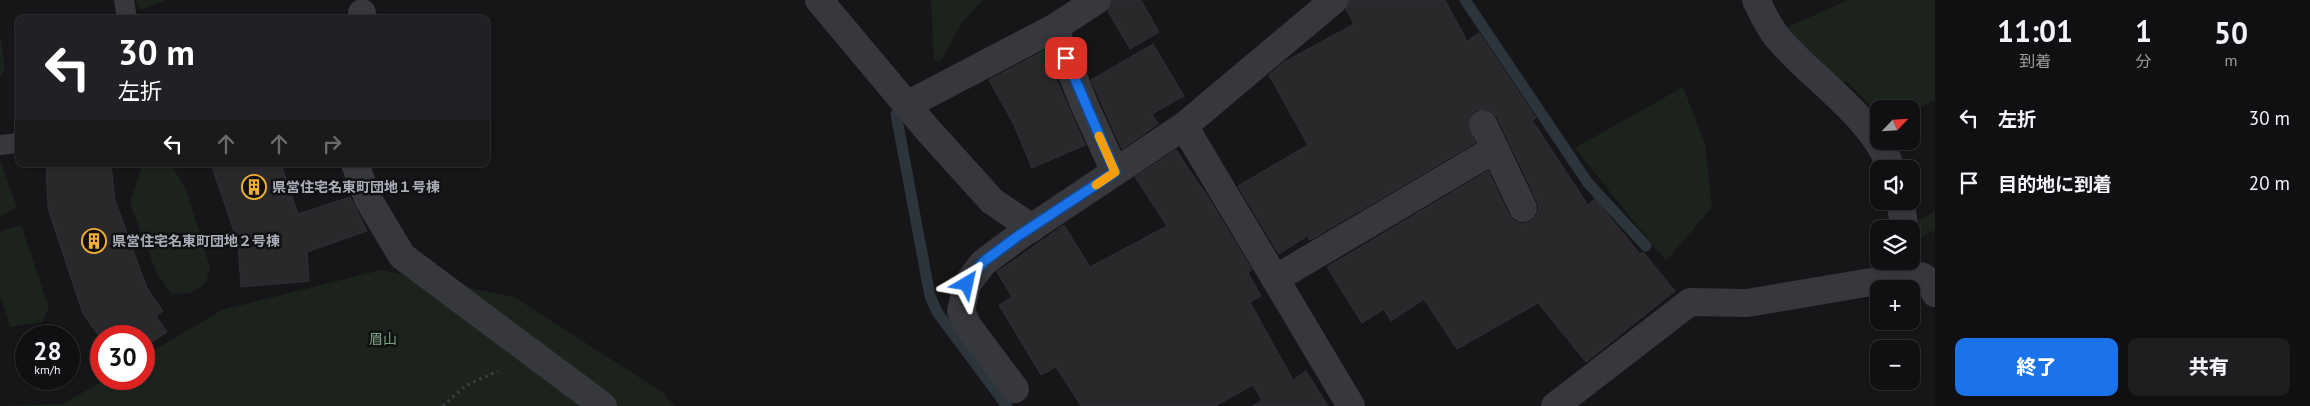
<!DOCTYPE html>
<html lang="ja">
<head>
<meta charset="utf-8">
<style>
  body { margin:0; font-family:"PT Sans","Noto Sans JP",sans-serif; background:#1e1e20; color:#f1f3f6; height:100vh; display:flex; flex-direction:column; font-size:19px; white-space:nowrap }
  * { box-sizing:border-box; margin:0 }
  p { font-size:16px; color:#9c9d9f }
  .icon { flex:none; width:28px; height:28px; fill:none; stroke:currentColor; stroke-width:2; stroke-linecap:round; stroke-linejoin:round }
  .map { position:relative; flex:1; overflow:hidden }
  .side { display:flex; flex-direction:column; background:#101012; width:375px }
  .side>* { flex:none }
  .hud { position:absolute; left:15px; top:15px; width:475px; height:152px; border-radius:10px; box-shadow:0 1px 4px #0004,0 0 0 1px #303032; background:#202124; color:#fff; overflow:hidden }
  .needle { width:32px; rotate:65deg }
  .tools { position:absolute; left:1870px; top:100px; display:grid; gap:10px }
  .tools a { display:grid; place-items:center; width:50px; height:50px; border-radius:10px; background:#101012; box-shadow:0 1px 4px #0004,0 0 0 1px #303032; font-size:25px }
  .speed { position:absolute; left:15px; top:325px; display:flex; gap:10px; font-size:25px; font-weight:700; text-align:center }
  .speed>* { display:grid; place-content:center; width:65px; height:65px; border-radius:50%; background:#101012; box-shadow:0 1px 4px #0004,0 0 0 1px #303032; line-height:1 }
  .speed small { font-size:12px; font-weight:400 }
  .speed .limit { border:8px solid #d22; background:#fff; color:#111 }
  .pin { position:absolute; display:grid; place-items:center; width:42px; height:42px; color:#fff; margin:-21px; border-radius:10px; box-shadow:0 2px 8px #0006 }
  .me { position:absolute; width:55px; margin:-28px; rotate:36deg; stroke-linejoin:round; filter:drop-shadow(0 0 4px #0008) }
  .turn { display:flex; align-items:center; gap:18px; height:105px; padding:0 20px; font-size:22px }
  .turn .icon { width:65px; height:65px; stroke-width:2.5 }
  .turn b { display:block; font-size:35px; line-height:42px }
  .lanes { display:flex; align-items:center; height:48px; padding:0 20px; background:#0003; justify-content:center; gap:25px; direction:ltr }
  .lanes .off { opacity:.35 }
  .eta { display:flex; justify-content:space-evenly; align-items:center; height:85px; text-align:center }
  .eta b { font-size:30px; font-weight:800; line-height:35px }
  .primary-button { display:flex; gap:10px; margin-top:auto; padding:10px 20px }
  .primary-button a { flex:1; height:58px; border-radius:10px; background:#1a73e8; color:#fff; font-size:20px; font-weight:800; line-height:58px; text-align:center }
  .primary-button a+a { background:#1e1e20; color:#f1f3f6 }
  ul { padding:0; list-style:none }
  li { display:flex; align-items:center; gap:15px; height:65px; padding:0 20px }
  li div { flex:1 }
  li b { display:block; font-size:19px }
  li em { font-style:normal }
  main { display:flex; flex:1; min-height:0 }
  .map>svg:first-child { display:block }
  .green { fill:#1c231d }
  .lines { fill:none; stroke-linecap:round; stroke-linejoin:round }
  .stream { stroke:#2c353c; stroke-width:11 }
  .building { fill:#29292c; stroke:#303034 }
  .path { stroke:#3d3f44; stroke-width:3; stroke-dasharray:2.5 4; stroke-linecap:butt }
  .service { stroke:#37383d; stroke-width:20 }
  .minor { stroke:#37383d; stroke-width:28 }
  .route-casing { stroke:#114b97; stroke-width:12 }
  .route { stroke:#1a73e8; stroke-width:9 }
  .slow { stroke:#f59e0b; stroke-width:9 }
  .labels { text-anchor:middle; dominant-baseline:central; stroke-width:5; stroke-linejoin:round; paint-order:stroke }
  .poi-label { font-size:14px; font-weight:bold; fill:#a8adb8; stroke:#111113; text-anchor:start }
  .park-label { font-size:14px; fill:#7fa381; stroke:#111113 }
</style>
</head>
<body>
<main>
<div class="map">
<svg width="1935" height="406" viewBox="0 0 1935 406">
  <rect width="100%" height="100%" fill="#161618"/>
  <g class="green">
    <polygon points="136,0 167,0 140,10"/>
    <polygon points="931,0 983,0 961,24 941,61 934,61"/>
    <polygon points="1848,0 1935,0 1935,100 1911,112 1911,109 1879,109 1879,115 1847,81 1839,83 1786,28"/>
    <polygon points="0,35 5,69 0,77"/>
    <polygon points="1683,87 1705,144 1712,207 1666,261 1575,148"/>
    <polygon points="0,159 17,208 0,216"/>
    <polygon points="143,164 170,164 186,189 210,267 206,283 190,293 172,294 157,274 130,203"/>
    <polygon points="1935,211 1935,230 1920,238 1918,221"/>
    <polygon points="21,225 49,308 42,322 10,327 0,294 0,231"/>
    <polygon points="381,270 514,297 662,392 674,406 0,406 63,404 106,379 144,379 144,356 222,310"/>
  </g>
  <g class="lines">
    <g class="stream">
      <polyline points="1465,0 1588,183 1646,246"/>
      <polyline points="896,114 930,296 937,312 1007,406"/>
    </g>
  </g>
  <g class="building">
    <polygon points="1112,0 1141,0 1159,32 1130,49 1108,11"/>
    <polygon points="1349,0 1445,0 1467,41 1479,33 1536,118 1532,120 1588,205 1595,199 1640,254 1643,252 1675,291 1586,362 1538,303 1457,349 1424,299 1391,321 1384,309 1362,323 1327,267 1488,171 1509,215 1514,221 1522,224 1530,222 1536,216 1539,209 1537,201 1509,142 1497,117 1491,111 1485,109 1476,110 1470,116 1468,122 1475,143 1310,240 1307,236 1279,254 1238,186 1308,145 1269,75 1284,62 1354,24 1346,9"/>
    <polygon points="1153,44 1184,96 1152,114 1158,124 1122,149 1091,80"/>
    <polygon points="1044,51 1085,145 1032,168 1014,125 989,80"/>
    <polygon points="1176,150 1211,202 1252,270 1248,273 1261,296 1250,302 1293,380 1306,371 1328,406 1253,406 1262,400 1253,385 1215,406 1081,406 1056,367 1041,375 999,305 1012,297 997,272 1064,225 1090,267 1167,226 1135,177"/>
    <polygon points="46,164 111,164 115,200 147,288 163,311 156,316 167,332 144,347 144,336 101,336 101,339 83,314 48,208"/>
    <polygon points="211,164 281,164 298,214 350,197 367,231 307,252 309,281 241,287 238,243"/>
  </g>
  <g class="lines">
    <polyline class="path" points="443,406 465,386 498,371"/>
    <g class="service">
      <polyline points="124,0 127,19"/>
      <polyline points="0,145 19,143"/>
    </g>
    <g class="minor">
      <polyline points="819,0 927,129 992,201 1032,228"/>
      <path d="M 1756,0 C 1762,12 1768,26 1777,37 C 1810,77 1876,119 1891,169"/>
      <polyline points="362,13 363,19"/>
      <polyline points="1054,28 1084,104 1115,172"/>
      <polyline points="907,105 1054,28 1097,0"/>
      <polyline points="1483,124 1495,149"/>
      <polyline points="1184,126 1351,406"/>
      <polyline points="355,164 368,199 402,256 603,406"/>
      <polyline points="1900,201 1905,229"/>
      <polyline points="1275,279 1495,149 1523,208"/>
      <polyline points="1015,389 967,325 961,311 967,284 983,263 1019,236 1184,126 1334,0"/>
      <path d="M 1555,406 L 1690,302 L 1747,303 L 1913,275 C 1927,275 1929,282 1935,293"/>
    </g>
  </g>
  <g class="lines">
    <defs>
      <polyline id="route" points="967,284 983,262 1018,236 1115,172 1066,58"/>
    </defs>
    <use href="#route" class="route-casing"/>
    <use href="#route" class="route"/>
    <polyline class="slow" points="1096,185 1115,172 1099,136"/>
  </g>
  <defs>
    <symbol id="building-ring" viewBox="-11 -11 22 22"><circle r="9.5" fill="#111113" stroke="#f2b134" stroke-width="1.5"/><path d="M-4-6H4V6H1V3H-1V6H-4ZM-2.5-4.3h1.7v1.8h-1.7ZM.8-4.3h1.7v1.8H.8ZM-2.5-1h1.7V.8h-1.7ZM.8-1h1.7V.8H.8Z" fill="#f2b134"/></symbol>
  </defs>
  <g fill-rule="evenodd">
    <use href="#building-ring" x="240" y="173" width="28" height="28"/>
    <use href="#building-ring" x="80" y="227" width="28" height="28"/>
  </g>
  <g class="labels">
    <g class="poi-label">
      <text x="272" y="187">県営住宅名東町団地１号棟</text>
      <text x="112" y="241">県営住宅名東町団地２号棟</text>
    </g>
    <g class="park-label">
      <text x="383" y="339">眉山</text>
    </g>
  </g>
</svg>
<div class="tools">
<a><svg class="needle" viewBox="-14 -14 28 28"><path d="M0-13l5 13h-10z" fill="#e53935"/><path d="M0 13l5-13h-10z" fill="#9c9d9f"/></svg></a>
<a><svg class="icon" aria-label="sound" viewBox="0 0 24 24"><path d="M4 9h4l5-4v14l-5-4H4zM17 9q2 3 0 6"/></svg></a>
<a><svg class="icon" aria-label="layers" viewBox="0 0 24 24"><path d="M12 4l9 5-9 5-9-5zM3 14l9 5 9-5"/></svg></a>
<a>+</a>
<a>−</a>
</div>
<div class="speed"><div>28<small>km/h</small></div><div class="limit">30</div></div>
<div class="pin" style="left:1066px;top:58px;background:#d93025"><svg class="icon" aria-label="arrive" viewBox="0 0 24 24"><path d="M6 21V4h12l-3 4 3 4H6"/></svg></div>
<svg class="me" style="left:967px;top:284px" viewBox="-20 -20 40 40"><path d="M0-17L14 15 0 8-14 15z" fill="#1a73e8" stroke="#fff" stroke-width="4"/></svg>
<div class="hud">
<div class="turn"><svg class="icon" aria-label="left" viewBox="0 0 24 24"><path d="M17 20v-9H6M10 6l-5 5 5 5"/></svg><div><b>30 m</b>左折</div></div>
<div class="lanes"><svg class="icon" aria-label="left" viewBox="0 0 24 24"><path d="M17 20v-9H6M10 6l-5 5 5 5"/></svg><svg class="icon off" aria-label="ahead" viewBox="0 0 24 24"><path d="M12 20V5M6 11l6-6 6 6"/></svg><svg class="icon off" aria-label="ahead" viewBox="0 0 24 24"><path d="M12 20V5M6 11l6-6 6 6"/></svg><svg class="icon off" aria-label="right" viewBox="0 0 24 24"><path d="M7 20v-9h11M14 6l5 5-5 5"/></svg></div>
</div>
</div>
<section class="side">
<div class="eta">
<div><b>11:01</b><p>到着</p></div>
<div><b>1</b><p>分</p></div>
<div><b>50</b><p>m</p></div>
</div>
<ul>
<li><svg class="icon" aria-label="left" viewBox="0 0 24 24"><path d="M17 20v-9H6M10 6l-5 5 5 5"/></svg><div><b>左折</b></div><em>30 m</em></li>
<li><svg class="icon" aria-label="arrive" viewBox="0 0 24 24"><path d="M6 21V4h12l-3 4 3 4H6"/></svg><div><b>目的地に到着</b></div><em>20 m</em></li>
</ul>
<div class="primary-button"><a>終了</a><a>共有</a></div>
</section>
</main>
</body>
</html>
